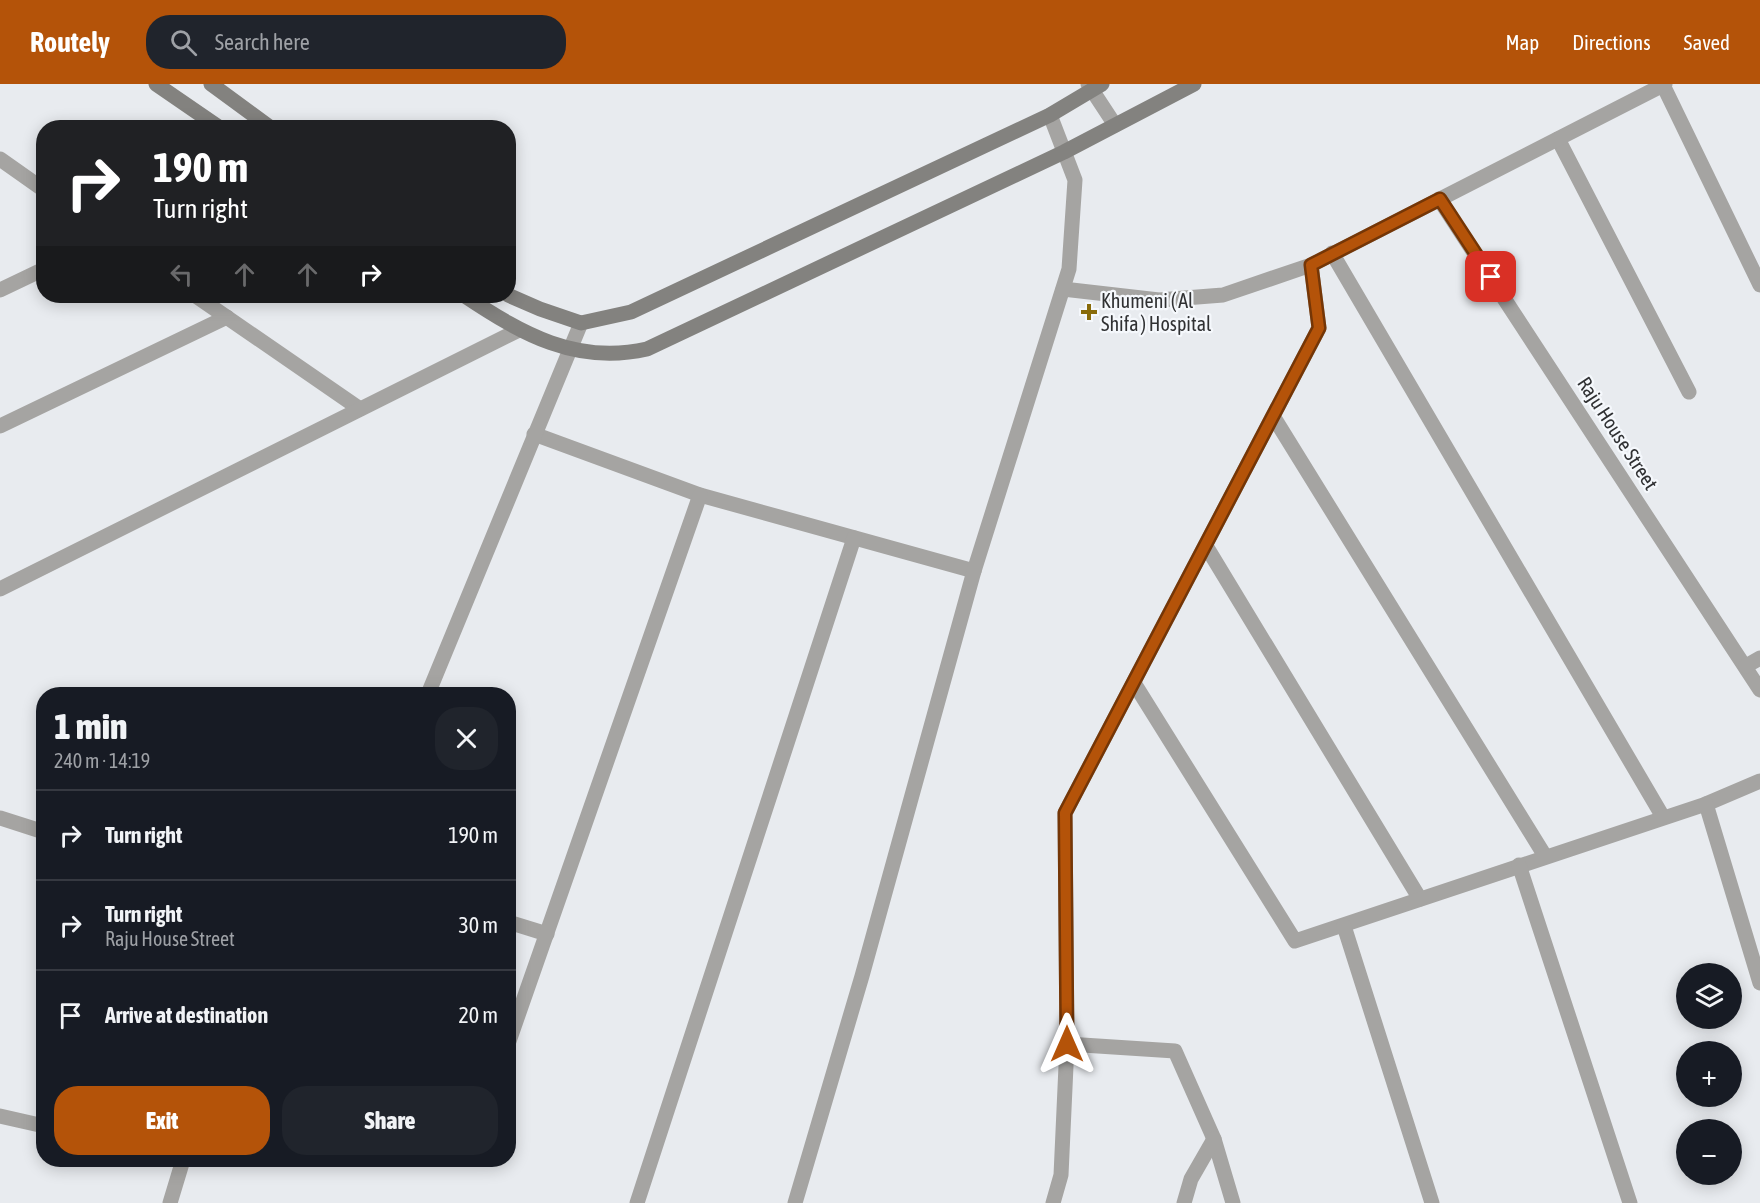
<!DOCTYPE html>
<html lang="en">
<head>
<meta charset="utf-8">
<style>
  body { margin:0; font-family:"Asap Condensed",sans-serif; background:#20242c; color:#f1f3f6; height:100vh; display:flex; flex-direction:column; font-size:22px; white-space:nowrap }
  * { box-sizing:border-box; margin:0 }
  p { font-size:20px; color:#9ea1a6 }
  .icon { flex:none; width:33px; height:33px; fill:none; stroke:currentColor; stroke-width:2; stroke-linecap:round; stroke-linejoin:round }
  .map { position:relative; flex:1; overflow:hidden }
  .details { position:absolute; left:36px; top:603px; width:480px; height:480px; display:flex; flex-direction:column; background:#171b24; border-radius:24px; box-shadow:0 3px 15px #0003 }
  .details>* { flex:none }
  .top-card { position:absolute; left:36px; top:36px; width:480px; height:183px; border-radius:24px; box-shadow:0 3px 15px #0003; background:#202124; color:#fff; overflow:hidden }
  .controls { position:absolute; left:1676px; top:879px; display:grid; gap:12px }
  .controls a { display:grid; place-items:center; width:66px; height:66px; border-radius:50%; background:#171b24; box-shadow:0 3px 15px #0003; font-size:30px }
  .pin { position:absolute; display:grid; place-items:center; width:51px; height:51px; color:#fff; margin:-26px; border-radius:12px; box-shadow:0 3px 9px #0006 }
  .me { position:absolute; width:66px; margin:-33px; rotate:0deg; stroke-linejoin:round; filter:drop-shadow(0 0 4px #0008) }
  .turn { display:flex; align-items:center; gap:21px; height:126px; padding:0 18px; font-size:27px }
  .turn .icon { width:78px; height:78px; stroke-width:2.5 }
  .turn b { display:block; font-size:42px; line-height:51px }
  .lanes { display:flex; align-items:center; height:57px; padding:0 18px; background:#0003; justify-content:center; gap:30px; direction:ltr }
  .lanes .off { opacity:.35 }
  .round { display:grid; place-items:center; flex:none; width:63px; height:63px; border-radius:24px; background:#20242c }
  .head { display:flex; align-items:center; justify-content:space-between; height:102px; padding:0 18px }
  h1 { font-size:36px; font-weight:800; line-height:45px }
  .cta { display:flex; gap:12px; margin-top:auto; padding:12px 18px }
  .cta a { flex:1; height:69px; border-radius:24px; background:#b45309; color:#fff; font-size:24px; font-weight:800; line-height:69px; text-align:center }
  .cta a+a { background:#20242c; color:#f1f3f6 }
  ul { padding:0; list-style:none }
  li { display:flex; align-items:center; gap:18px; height:90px; padding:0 18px; border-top:2px solid #363941 }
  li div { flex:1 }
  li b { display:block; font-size:22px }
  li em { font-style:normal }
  header { display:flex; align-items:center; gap:36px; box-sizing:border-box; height:84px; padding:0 30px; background:#b45309; color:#fff }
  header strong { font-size:28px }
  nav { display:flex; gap:33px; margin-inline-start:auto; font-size:21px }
  .search { width:420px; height:54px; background:#20242c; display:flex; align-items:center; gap:15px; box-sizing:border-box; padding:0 21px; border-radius:24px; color:#9ea1a6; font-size:22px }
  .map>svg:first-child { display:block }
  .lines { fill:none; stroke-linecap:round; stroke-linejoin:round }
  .minor { stroke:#a5a4a2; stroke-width:15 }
  .secondary { stroke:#83827f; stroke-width:15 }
  .route-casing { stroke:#753606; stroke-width:15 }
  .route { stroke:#b45309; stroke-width:10 }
  .poi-dot { fill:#896b0a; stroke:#f5f8fc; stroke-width:2 }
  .labels { text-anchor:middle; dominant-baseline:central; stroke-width:4.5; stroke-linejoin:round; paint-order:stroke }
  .poi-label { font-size:20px; fill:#303133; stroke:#f5f8fc; text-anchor:start }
  .street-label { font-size:20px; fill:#303133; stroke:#f5f8fc }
</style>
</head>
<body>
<header>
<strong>Routely</strong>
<div class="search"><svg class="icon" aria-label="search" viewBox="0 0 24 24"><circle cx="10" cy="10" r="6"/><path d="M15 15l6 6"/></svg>Search here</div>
<nav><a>Map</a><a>Directions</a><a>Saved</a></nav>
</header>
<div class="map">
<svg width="1760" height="1119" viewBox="0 0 1760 1119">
  <rect width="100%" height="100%" fill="#e8ebef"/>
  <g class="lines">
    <g class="minor">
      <polyline points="1088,0 1115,41"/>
      <polyline points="1663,1 1760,201"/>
      <polyline points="1558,55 1689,308"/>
      <polyline points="0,75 44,106"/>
      <polyline points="1439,115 1760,606"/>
      <polyline points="1332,169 1663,733"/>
      <polyline points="1063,205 1159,216 1223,211 1311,181 1665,0"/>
      <polyline points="0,206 44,185"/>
      <polyline points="196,212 360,325"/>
      <polyline points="1273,332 1545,772"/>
      <polyline points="0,342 227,233"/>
      <polyline points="534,350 700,411 974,487"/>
      <polyline points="1206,462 1420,815"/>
      <polyline points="0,505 519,246"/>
      <polyline points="1746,582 1760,574"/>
      <polyline points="1134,599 1295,857 1706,720 1760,697"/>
      <polyline points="428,610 581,239"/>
      <polyline points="1706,720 1760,899"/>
      <polyline points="0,734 44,748"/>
      <polyline points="1519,781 1630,1119"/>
      <polyline points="508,838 547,850"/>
      <polyline points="1344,842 1432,1119"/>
      <polyline points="508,960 700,411"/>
      <polyline points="1067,960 1175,967 1214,1055 1233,1119"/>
      <polyline points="0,1032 44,1042"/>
      <polyline points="170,1119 183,1076"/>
      <polyline points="637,1119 854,454"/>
      <polyline points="795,1119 862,892 974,487 1069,185 1075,96 1050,31"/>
      <polyline points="1053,1119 1061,1091 1067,960 1065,729 1319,244 1311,181"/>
      <polyline points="1184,1119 1191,1095 1214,1055"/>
    </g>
    <g class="secondary">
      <polyline points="156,0 220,44"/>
      <polyline points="211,0 271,44"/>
      <polyline points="508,211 540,225 581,239 631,228 1050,31 1102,0"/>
      <path d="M 465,212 C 522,250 576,281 647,265 L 1064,68 L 1194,0"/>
    </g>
  </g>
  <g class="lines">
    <defs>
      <polyline id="route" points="1067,960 1065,729 1319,244 1311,181 1440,115 1491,193"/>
    </defs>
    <use href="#route" class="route-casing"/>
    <use href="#route" class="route"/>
  </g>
  <path class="poi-dot" d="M1086 219h6v6h6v6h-6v6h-6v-6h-6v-6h6z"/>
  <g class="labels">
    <g class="poi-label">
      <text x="1101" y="216">Khumeni ( Al<tspan x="1101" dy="23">Shifa ) Hospital</tspan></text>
    </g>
    <g class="street-label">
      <text transform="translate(1618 349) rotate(57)">Raju House Street</text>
    </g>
  </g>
</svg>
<div class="controls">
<a><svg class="icon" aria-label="layers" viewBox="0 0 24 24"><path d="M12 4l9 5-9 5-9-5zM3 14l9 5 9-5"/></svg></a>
<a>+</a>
<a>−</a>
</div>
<div class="pin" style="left:1491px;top:193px;background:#d93025"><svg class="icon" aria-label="arrive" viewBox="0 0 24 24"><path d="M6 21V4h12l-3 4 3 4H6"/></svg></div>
<svg class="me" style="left:1067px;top:960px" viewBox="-20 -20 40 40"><path d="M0-17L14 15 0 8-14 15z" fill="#b45309" stroke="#fff" stroke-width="4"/></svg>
<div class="top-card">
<div class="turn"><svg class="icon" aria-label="right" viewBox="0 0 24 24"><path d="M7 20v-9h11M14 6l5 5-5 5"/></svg><div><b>190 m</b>Turn right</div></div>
<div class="lanes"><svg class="icon off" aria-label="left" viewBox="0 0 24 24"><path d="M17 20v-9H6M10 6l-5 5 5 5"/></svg><svg class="icon off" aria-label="ahead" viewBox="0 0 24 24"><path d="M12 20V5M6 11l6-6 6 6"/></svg><svg class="icon off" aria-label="ahead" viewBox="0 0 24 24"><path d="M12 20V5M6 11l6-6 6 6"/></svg><svg class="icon" aria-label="right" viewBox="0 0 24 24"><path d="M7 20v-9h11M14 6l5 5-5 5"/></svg></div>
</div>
<section class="details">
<div class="head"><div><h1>1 min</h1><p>240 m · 14:19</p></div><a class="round"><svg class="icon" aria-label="close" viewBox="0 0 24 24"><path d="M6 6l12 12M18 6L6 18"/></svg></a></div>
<ul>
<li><svg class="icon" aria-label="right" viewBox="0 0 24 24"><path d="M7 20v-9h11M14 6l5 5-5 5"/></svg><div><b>Turn right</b></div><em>190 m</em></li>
<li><svg class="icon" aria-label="right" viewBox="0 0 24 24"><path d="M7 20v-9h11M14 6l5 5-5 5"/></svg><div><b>Turn right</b><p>Raju House Street</p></div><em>30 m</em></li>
<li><svg class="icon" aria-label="arrive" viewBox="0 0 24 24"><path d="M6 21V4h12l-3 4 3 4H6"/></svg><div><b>Arrive at destination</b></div><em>20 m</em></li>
</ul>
<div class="cta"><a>Exit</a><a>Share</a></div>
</section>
</div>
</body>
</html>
